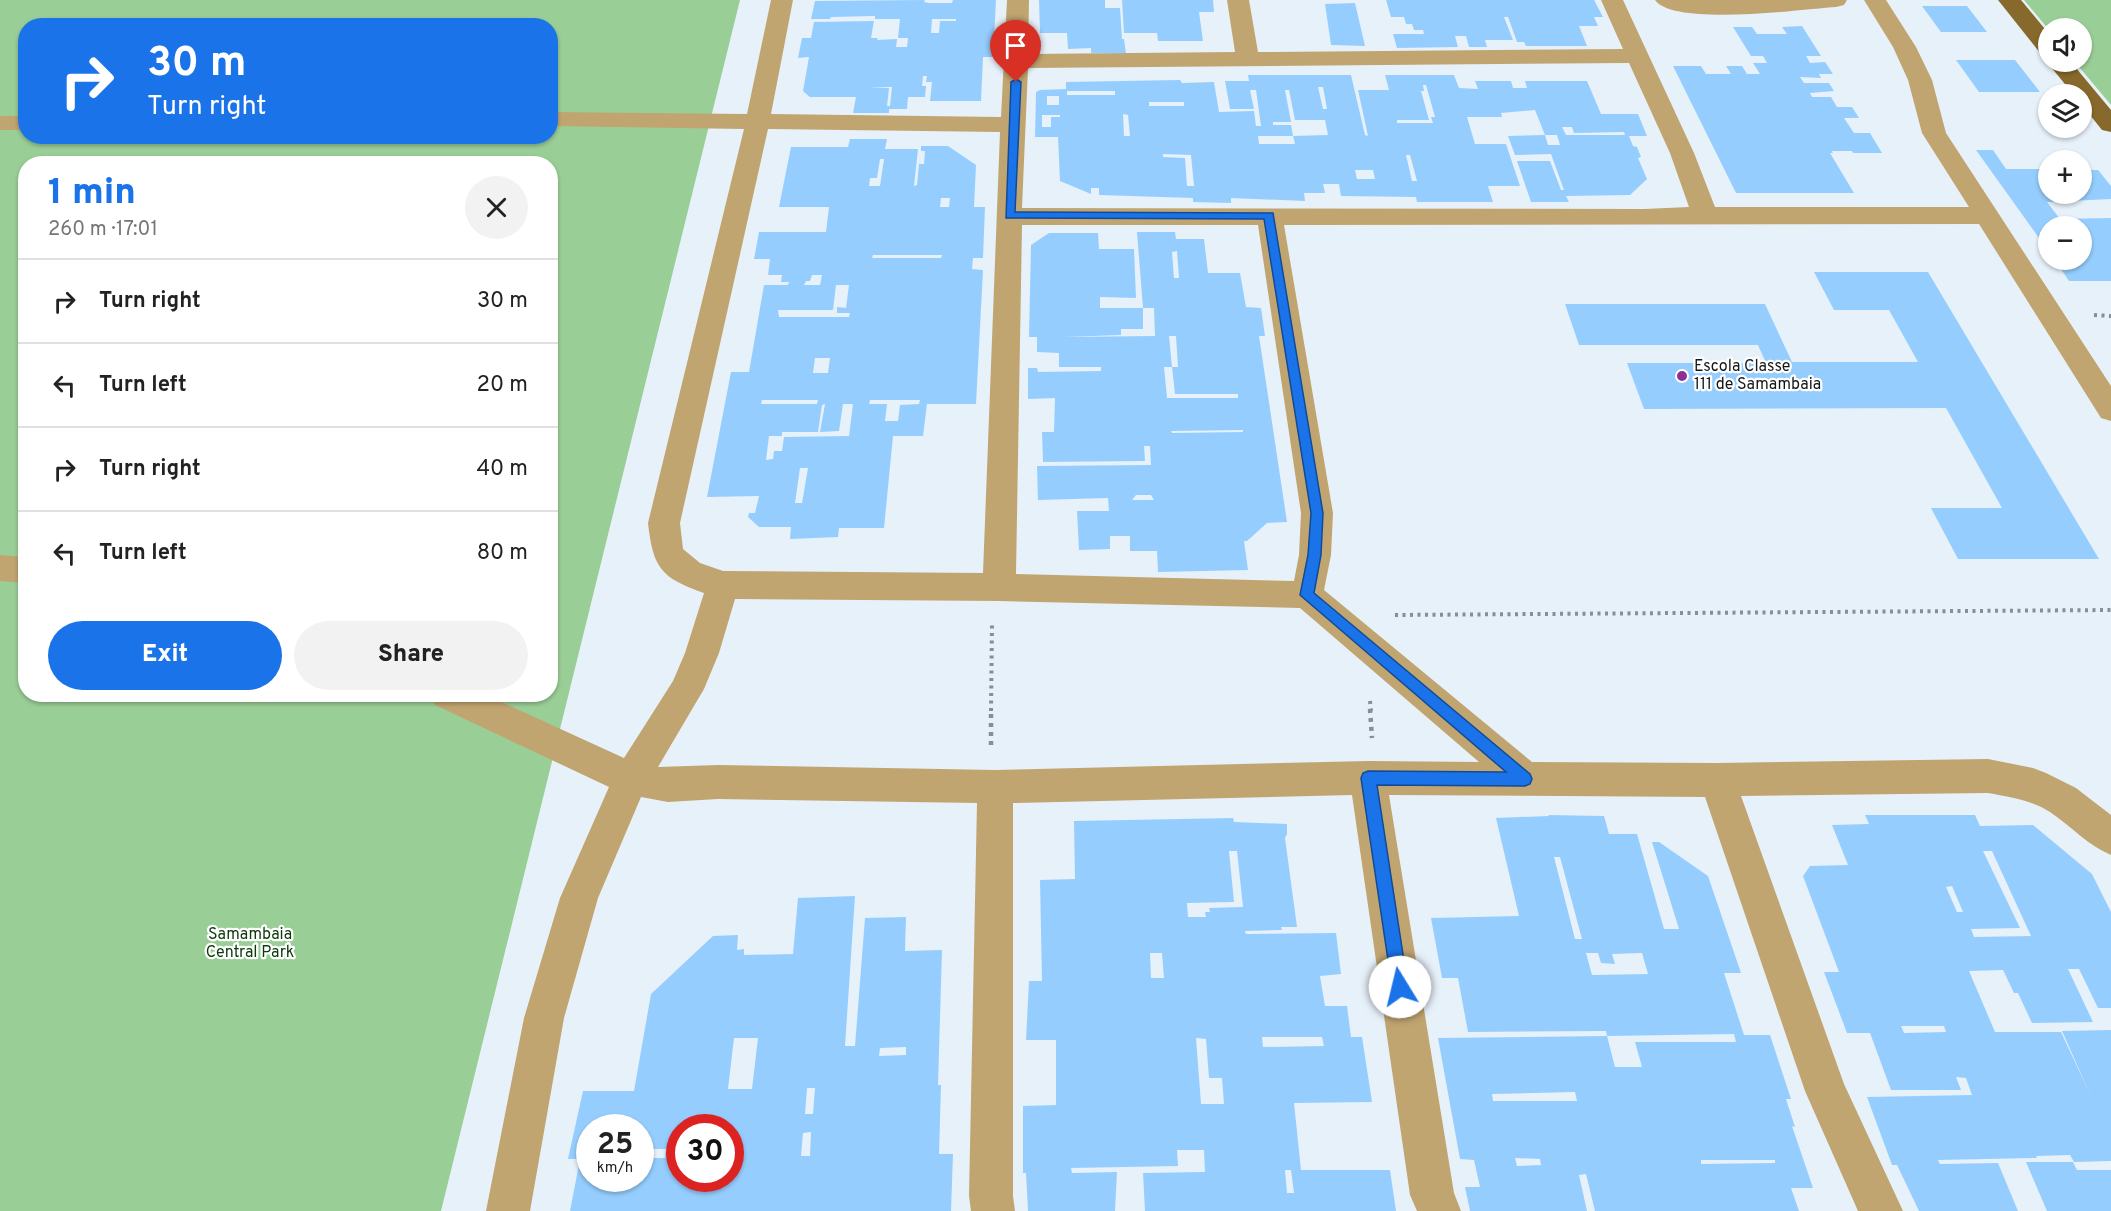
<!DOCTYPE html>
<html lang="en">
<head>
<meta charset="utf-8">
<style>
  body { margin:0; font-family:Overpass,sans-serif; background:#f2f2f2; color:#222; height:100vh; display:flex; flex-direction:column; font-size:22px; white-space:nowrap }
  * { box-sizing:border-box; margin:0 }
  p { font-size:20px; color:#767676 }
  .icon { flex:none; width:33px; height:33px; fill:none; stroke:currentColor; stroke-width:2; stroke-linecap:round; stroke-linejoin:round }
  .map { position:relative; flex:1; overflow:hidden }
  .drawer { position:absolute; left:18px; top:156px; width:540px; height:546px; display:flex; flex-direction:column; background:#fff; border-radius:24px; box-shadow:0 2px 4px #0004 }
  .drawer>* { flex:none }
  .top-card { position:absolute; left:18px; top:18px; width:540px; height:126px; border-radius:24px; box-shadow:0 2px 4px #0004; background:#1a73e8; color:#fff; overflow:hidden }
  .tools { position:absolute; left:2038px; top:18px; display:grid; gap:12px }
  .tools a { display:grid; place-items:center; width:54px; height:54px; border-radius:50%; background:#fff; box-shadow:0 2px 4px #0004; font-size:30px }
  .speed { position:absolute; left:576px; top:1114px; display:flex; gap:12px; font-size:30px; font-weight:700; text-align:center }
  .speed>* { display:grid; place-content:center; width:78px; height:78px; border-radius:50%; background:#fff; box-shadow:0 2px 4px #0004; line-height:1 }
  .speed small { font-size:15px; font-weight:400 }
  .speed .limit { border:9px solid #d22; background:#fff; color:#111 }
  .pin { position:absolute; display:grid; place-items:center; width:51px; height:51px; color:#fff; margin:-62px -26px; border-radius:50% 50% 50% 0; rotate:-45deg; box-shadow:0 0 6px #0007 }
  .pin .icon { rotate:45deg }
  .me { position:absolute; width:66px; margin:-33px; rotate:351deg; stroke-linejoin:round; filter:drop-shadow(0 0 4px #0008) }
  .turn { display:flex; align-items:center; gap:21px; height:126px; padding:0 30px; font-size:27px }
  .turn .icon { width:78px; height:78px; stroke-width:2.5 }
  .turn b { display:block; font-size:42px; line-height:51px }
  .round { display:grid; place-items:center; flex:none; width:63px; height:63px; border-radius:32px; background:#f2f2f2 }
  .head { display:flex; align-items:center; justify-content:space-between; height:102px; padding:0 30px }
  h1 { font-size:36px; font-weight:800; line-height:45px; color:#1a73e8 }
  .cta { display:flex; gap:12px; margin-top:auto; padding:12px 30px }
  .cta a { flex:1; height:69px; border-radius:36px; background:#1a73e8; color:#fff; font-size:24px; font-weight:800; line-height:69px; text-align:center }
  .cta a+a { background:#f2f2f2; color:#222 }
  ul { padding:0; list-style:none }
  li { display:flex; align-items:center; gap:18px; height:84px; padding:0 30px; border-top:2px solid #e0e0e0 }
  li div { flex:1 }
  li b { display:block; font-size:22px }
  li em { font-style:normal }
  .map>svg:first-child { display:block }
  .green { fill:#9ace97; fill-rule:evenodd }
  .building { fill:#95cefe; fill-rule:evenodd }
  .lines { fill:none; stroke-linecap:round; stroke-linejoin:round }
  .path-far1 { stroke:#878e94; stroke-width:4; stroke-dasharray:3 4.5; stroke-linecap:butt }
  .path { stroke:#878e94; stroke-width:4.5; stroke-dasharray:4 5; stroke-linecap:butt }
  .minor { fill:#c1a570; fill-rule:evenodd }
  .major { fill:#87692b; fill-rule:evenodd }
  .route { fill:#1a73e8; stroke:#114b97; stroke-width:1.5 }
  .poi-dot { fill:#8e2f98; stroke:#fff; stroke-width:2 }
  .labels { text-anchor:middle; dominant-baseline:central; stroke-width:4.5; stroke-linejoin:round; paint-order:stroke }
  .poi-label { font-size:16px; fill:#14171a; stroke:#fff; text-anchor:start }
  .park-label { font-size:16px; fill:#0c390d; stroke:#fff }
</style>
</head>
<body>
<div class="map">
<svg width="2111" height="1211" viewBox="0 0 2111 1211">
  <rect width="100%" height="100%" fill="#e7f1fa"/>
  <g class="green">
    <path d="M 0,0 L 740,0 L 441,1211 L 0,1211 ZM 26,26 L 550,26 L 550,136 L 26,136 ZM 26,164 L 550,164 L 550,694 L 26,694 Z"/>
    <polygon points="2024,0 2111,0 2111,105 2075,62 2082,62 2082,28 2049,30"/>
  </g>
  <g class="building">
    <path d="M 925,0 L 924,2 L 929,3 L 952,3 L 953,0 L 996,0 L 993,57 L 983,57 L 981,101 L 930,101 L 932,82 L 926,82 L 927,76 L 923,76 L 922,86 L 926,86 L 925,97 L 908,97 L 907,109 L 889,109 L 889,113 L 853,113 L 856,97 L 810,97 L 803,91 L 809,57 L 798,58 L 802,38 L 811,38 L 814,22 L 874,21 L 871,38 L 878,38 L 877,40 L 897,39 L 896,47 L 907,47 L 908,38 L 898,38 L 900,19 L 875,19 L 875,16 L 831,17 L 830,19 L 811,19 L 815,1 ZM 932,19 L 956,19 L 956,21 L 940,21 L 939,33 L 931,33 ZM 869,87 L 892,87 L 890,106 L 887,106 L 889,88 Z"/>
    <polygon points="1039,0 1105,0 1105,8 1120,8 1122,39 1124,39 1126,53 1091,53 1091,48 1068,49 1067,33 1040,33"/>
    <polygon points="1122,0 1213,0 1214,12 1199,12 1203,41 1158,41 1157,33 1124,33"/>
    <polygon points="1386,0 1594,0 1603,17 1594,17 1598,26 1579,26 1587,46 1526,46 1524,42 1517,42 1508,17 1504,17 1513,40 1485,40 1487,47 1469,47 1466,36 1455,36 1458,47 1397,48 1393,34 1424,34 1423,30 1414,30 1412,24 1406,24 1404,17 1391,17"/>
    <polygon points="1355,3 1365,46 1331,45 1325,4"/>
    <polygon points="1922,6 1967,6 1987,32 1941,32"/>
    <polygon points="1802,26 1821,56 1806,56 1810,63 1825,62 1833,74 1819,74 1821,78 1800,77 1804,83 1829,83 1834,91 1810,93 1812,97 1831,97 1837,107 1852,107 1859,118 1844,118 1854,133 1870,133 1882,153 1853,153 1852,151 1832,151 1833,153 1830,153 1854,193 1736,193 1673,66 1701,66 1706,74 1731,74 1726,66 1742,66 1747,74 1760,74 1753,63 1767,63 1763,56 1751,56 1733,27 1752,27 1757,34 1787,34 1782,27"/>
    <polygon points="1956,60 2015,60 2040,92 1979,92"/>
    <path d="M 1248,75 L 1351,75 L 1365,135 L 1368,136 L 1358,90 L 1389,90 L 1385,75 L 1454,75 L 1459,88 L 1478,89 L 1475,81 L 1511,81 L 1513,88 L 1527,88 L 1525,81 L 1587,81 L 1601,114 L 1638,114 L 1647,136 L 1629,136 L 1633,146 L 1637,147 L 1641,157 L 1638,158 L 1647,179 L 1630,195 L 1566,196 L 1569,202 L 1531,202 L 1517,161 L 1550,161 L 1561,190 L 1564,190 L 1551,154 L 1515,155 L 1508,136 L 1545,135 L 1548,145 L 1560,145 L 1557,135 L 1545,135 L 1535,110 L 1501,113 L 1502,117 L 1467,117 L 1475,144 L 1506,144 L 1520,186 L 1488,186 L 1493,202 L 1417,202 L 1416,197 L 1341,196 L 1339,184 L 1323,184 L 1325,193 L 1304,193 L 1305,201 L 1231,198 L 1231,203 L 1193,202 L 1193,198 L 1099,195 L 1099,188 L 1091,188 L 1091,194 L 1060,181 L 1058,137 L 1035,137 L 1036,92 L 1040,90 L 1066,89 L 1066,82 L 1180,80 L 1182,83 L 1214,82 L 1219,112 L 1254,111 L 1256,126 L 1261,126 L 1256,90 L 1250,90 L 1254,109 L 1230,109 L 1225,81 L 1249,81 ZM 1423,85 L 1426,85 L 1435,117 L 1431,117 L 1433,123 L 1397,123 L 1397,120 L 1429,120 L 1421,91 L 1424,91 ZM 1318,87 L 1323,87 L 1327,109 L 1323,109 ZM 1285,90 L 1289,90 L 1295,120 L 1325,120 L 1328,135 L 1293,136 L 1295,144 L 1259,144 L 1258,136 L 1293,136 L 1291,125 L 1273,125 L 1273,122 L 1291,122 ZM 1067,91 L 1115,91 L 1115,95 L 1067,95 ZM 1047,96 L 1059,96 L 1059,105 L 1047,105 ZM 1149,102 L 1184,102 L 1184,106 L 1149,106 ZM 1123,114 L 1128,115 L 1130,136 L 1124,136 ZM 1042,115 L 1060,115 L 1060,117 L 1051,117 L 1051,127 L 1042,127 ZM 1562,127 L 1572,127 L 1574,133 L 1624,132 L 1625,135 L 1566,135 ZM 1163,154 L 1191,155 L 1194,186 L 1187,186 L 1185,158 L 1163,157 ZM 1406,155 L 1410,155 L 1417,181 L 1412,181 ZM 1355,170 L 1373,170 L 1375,179 L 1357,179 Z"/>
    <path d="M 850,139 L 887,139 L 885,149 L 918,149 L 914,186 L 917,185 L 919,164 L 924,164 L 925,151 L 921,151 L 921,146 L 948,146 L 976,165 L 974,207 L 985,207 L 983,258 L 973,258 L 972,269 L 983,270 L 976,404 L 927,404 L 923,436 L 893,436 L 884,528 L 839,528 L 838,537 L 790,539 L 791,527 L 759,527 L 748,517 L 749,513 L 755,513 L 759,496 L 707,497 L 731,372 L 749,372 L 764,285 L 788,285 L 789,282 L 781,282 L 782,275 L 768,275 L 770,259 L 754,259 L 759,232 L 826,232 L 829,207 L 779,207 L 791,147 L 848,147 ZM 880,159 L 884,159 L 880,186 L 869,186 L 870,178 L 877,178 ZM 941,198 L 950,198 L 949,207 L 940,207 ZM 873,255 L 942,255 L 941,258 L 872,258 ZM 812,275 L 822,275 L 820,285 L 804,285 L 806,281 L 810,281 ZM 836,285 L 849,285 L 846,308 L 837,307 L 837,313 L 850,313 L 849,317 L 779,317 L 778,310 L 833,310 ZM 815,358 L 830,358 L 828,373 L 813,373 ZM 762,400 L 818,400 L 817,404 L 761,404 ZM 870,400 L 920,400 L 919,404 L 900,405 L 898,421 L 885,421 L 887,404 L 869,404 ZM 825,404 L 820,432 L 839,431 L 843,404 L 853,404 L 849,436 L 784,437 L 782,451 L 774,451 L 773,459 L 766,460 L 769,436 L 782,436 L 782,432 L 818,432 L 822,405 ZM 800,468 L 808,468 L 802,503 L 795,503 Z"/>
    <polygon points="1976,150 1993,150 2006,169 2049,169 2049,194 2082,194 2082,170 2098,170 2111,186 2111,199 2047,202 2060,219 2111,218 2111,281 2069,281 2055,260 2082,260 2082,226 2049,226 2049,252"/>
    <path d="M 1137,232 L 1175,232 L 1176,239 L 1204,239 L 1208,273 L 1240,273 L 1246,307 L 1261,308 L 1265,336 L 1259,336 L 1287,522 L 1267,523 L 1247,541 L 1244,541 L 1248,570 L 1158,572 L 1157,551 L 1130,551 L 1130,536 L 1110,536 L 1110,549 L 1079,550 L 1077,511 L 1109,511 L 1108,498 L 1038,500 L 1037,466 L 1151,465 L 1150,446 L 1144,446 L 1145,461 L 1043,462 L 1042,432 L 1054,432 L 1055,398 L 1028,399 L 1028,368 L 1037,368 L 1038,372 L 1101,371 L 1101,367 L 1059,367 L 1059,353 L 1037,352 L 1037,337 L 1029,337 L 1031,245 L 1049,233 L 1098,233 L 1099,249 L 1134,249 L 1136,298 L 1100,297 L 1100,308 L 1143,308 L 1143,329 L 1121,329 L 1121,335 L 1063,337 L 1155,336 L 1154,308 L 1143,308 ZM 1177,251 L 1179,278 L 1174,278 L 1172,252 ZM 1169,336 L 1176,336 L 1178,367 L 1172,367 L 1175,394 L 1238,394 L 1238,398 L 1167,398 L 1164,367 L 1172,367 ZM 1243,430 L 1243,432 L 1172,433 L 1171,431 ZM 1136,495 L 1151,495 L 1154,500 L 1132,500 Z"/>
    <polygon points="1814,272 1928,272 2099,559 1958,559 1931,508 2002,508 1946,408 1644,409 1627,363 1766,363 1758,345 1579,345 1565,304 1765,304 1792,362 1918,362 1889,310 1834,310"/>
    <path d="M 1548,815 L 1604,816 L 1609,834 L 1637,834 L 1664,929 L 1679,929 L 1652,842 L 1659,842 L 1708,876 L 1741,973 L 1724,973 L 1744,1035 L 1770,1035 L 1791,1099 L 1786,1099 L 1795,1127 L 1792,1126 L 1813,1188 L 1791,1188 L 1799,1211 L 1595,1211 L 1586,1174 L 1579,1175 L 1587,1211 L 1470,1211 L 1465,1187 L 1480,1187 L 1474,1160 L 1460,1159 L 1438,1038 L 1607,1036 L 1606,1031 L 1468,1032 L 1458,978 L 1442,978 L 1431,918 L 1519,916 L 1496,818 L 1549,816 ZM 1554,857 L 1560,857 L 1582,939 L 1575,939 ZM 1586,953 L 1598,953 L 1601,963 L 1615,964 L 1612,954 L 1642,953 L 1648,974 L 1592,975 ZM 1734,1034 L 1736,1042 L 1635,1042 L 1642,1067 L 1615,1067 L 1607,1036 ZM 1575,1092 L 1577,1101 L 1493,1101 L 1492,1094 ZM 1515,1158 L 1540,1159 L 1541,1165 L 1517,1166 ZM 1701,1160 L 1775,1160 L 1775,1163 L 1701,1164 Z"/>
    <path d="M 1865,815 L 1975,815 L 1980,826 L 2033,825 L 2092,874 L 2111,912 L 2111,1008 L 2098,1008 L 2079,969 L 2068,969 L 2093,1022 L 2032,1023 L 2018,993 L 2014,993 L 2003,970 L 1969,971 L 1995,1032 L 2061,1032 L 2090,1094 L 2062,1031 L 2111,1030 L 2111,1161 L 2074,1162 L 2070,1155 L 2036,1156 L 2037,1158 L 1938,1160 L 1940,1164 L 1998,1163 L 2018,1211 L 1919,1211 L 1897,1165 L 1892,1165 L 1867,1097 L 1972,1095 L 1966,1078 L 1956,1077 L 1961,1090 L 1891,1090 L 1870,1033 L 1847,1033 L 1824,972 L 1839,972 L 1803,876 L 1810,866 L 1848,865 L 1832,825 L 1869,824 ZM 1983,851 L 1992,851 L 2031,936 L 1974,937 L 1971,929 L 2020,928 ZM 1952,886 L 1963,912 L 1957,912 L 1946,887 ZM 1901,1026 L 1944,1026 L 1946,1032 L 1904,1033 Z"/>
    <path d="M 1233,818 L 1234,822 L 1287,824 L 1287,834 L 1285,838 L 1297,927 L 1281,927 L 1282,930 L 1245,931 L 1246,934 L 1336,933 L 1341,974 L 1320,976 L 1325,1006 L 1347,1006 L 1351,1037 L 1362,1037 L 1372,1102 L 1294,1103 L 1301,1170 L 1390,1170 L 1396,1211 L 1145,1211 L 1143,1173 L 1205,1172 L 1204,1150 L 1177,1150 L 1178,1166 L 1071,1168 L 1072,1173 L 1117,1172 L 1115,1211 L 1028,1211 L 1026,1173 L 1023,1173 L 1023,1106 L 1056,1105 L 1056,1040 L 1026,1040 L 1029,981 L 1042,981 L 1040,880 L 1075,879 L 1074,821 ZM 1229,851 L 1237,851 L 1243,907 L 1209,908 L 1210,912 L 1205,912 L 1206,917 L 1188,917 L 1187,903 L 1234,902 ZM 1150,953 L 1162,953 L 1164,978 L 1151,978 ZM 1262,1037 L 1322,1037 L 1324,1046 L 1263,1047 ZM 1196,1038 L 1206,1039 L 1209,1078 L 1222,1078 L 1224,1104 L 1201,1104 ZM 1285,1170 L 1291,1170 L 1294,1193 L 1287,1193 Z"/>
    <path d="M 855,896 L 845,1046 L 855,1046 L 865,918 L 906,917 L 905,951 L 942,950 L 938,1085 L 941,1085 L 939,1154 L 953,1154 L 951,1211 L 570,1211 L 580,1159 L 568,1159 L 583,1091 L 634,1091 L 651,994 L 713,936 L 738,935 L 737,950 L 744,949 L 744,955 L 793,954 L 798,898 ZM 734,1038 L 758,1038 L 752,1089 L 728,1089 ZM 906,1047 L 906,1055 L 879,1056 L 880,1048 ZM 807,1088 L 815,1088 L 813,1114 L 805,1114 ZM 590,1128 L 640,1128 L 640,1149 L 666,1149 L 665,1158 L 640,1158 L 640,1179 L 590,1179 ZM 680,1128 L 730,1128 L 730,1148 L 735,1147 L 734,1157 L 730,1157 L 730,1179 L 680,1179 ZM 811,1132 L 810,1156 L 801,1156 L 803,1133 Z"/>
    <polygon points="2026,1162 2073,1162 2077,1170 2111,1170 2111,1211 2047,1211"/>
  </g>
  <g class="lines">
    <g class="path-far1">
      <polyline points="2094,315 2111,316"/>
      <polyline points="1395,615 2111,610"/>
      <polyline points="1370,701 1371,711"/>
      <polyline points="991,711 992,624"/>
    </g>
    <g class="path">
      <polyline points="1370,709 1372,738"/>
      <polyline points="991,745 991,709"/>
    </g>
    <g class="minor">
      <path d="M 771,0 L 793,0 L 771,114 L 1001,117 L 1007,0 L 1029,0 L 1028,54 L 1235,52 L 1227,0 L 1249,0 L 1258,52 L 1623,49 L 1601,0 L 1623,0 L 1694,153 L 1715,207 L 1969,207 L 1922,133 L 1908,80 L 1893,47 L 1864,0 L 1886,0 L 1916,47 L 1932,80 L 1946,133 L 2111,386 L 2111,421 L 2101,418 L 1979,224 L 1284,225 L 1333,513 L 1331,555 L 1324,590 L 1532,762 L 1717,763 L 1988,759 L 2033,768 L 2046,773 L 2076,788 L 2111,815 L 2111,855 C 2087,845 2071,826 2050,812 C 2031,800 2010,797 1988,793 L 1741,796 L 1844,1084 L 1903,1211 L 1858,1211 L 1805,1091 L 1705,797 L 1389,795 L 1454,1193 L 1461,1211 L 1417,1211 L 1410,1195 L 1352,795 L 1013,803 L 1013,1196 L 1015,1211 L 971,1211 L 969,1196 L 977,803 L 718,799 L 668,802 L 641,797 L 598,898 L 564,1018 L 530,1211 L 486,1211 L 524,1018 L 560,898 L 609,787 L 435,705 L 430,694 L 484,694 L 624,758 L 673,681 L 685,653 L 704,593 C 661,578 653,568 648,523 L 744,129 L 550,126 L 550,112 L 747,114 ZM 1629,63 L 1670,153 L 1689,207 L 1644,209 L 1022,208 L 1028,68 ZM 768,129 L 1000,132 L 983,573 L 723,571 L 700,563 L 683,549 L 680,523 ZM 1022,225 L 1258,225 L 1301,513 L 1299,555 L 1294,581 L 1016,574 ZM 735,599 L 999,601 L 1300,608 L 1479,762 L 1368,761 L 995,770 L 718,765 L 658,767 L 704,689 L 719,653 Z"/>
      <path d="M 1655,0 L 1847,0 L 1844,5 L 1836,7 C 1804,9 1674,27 1655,0 Z"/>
      <rect x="0" y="116" width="26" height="14"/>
      <polygon points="0,555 26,557 26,583 0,581"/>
    </g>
    <g class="major">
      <polygon points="1998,0 2021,0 2049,34 2049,56 2041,54"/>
      <polygon points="2049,60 2071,62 2111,110 2111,132 2102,130 2082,105 2082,94 2073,94 2051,67 2047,62"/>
    </g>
  </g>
  <polygon class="route" points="1016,79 1021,82 1015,212 1273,213 1323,513 1321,555 1314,593 1530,774 1532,779 1530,784 1525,786 1377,785 1408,987 1406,992 1400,995 1394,992 1392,987 1361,778 1363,773 1368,771 1506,772 1300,595 1308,555 1311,513 1264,219 1006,218 1011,82"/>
  <circle class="poi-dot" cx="1682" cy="376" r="6"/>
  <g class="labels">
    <g class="poi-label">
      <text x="1694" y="367">Escola Classe<tspan x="1694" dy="18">111 de Samambaia</tspan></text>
    </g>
    <g class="park-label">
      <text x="250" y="935">Samambaia<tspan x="250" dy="18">Central Park</tspan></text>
    </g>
  </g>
</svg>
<div class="tools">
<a><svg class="icon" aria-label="sound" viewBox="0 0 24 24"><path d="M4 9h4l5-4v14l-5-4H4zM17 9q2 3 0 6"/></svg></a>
<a><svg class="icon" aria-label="layers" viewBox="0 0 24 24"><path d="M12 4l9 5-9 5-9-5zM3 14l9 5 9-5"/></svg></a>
<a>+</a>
<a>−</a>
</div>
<div class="speed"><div>25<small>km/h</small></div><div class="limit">30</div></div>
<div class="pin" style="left:1016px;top:82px;background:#d93025"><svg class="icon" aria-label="arrive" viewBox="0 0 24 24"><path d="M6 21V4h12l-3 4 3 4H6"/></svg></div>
<svg class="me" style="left:1400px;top:987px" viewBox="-20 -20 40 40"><circle r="19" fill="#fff"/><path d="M0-13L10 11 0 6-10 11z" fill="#1a73e8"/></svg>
<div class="top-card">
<div class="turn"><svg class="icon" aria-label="right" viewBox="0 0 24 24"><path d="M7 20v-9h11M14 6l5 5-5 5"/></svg><div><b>30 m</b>Turn right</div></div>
</div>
<section class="drawer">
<div class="head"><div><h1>1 min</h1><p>260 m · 17:01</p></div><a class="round"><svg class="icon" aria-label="close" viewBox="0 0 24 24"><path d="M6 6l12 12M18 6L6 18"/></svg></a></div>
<ul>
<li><svg class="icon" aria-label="right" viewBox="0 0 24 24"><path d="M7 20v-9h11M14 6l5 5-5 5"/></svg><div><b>Turn right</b></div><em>30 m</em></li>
<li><svg class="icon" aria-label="left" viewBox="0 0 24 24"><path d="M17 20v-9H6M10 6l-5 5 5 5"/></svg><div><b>Turn left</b></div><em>20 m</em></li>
<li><svg class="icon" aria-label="right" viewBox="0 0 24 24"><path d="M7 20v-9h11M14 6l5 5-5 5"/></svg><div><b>Turn right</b></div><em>40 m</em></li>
<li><svg class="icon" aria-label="left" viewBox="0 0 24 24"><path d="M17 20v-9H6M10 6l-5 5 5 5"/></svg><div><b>Turn left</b></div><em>80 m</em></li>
</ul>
<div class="cta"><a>Exit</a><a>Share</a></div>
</section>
</div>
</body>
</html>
